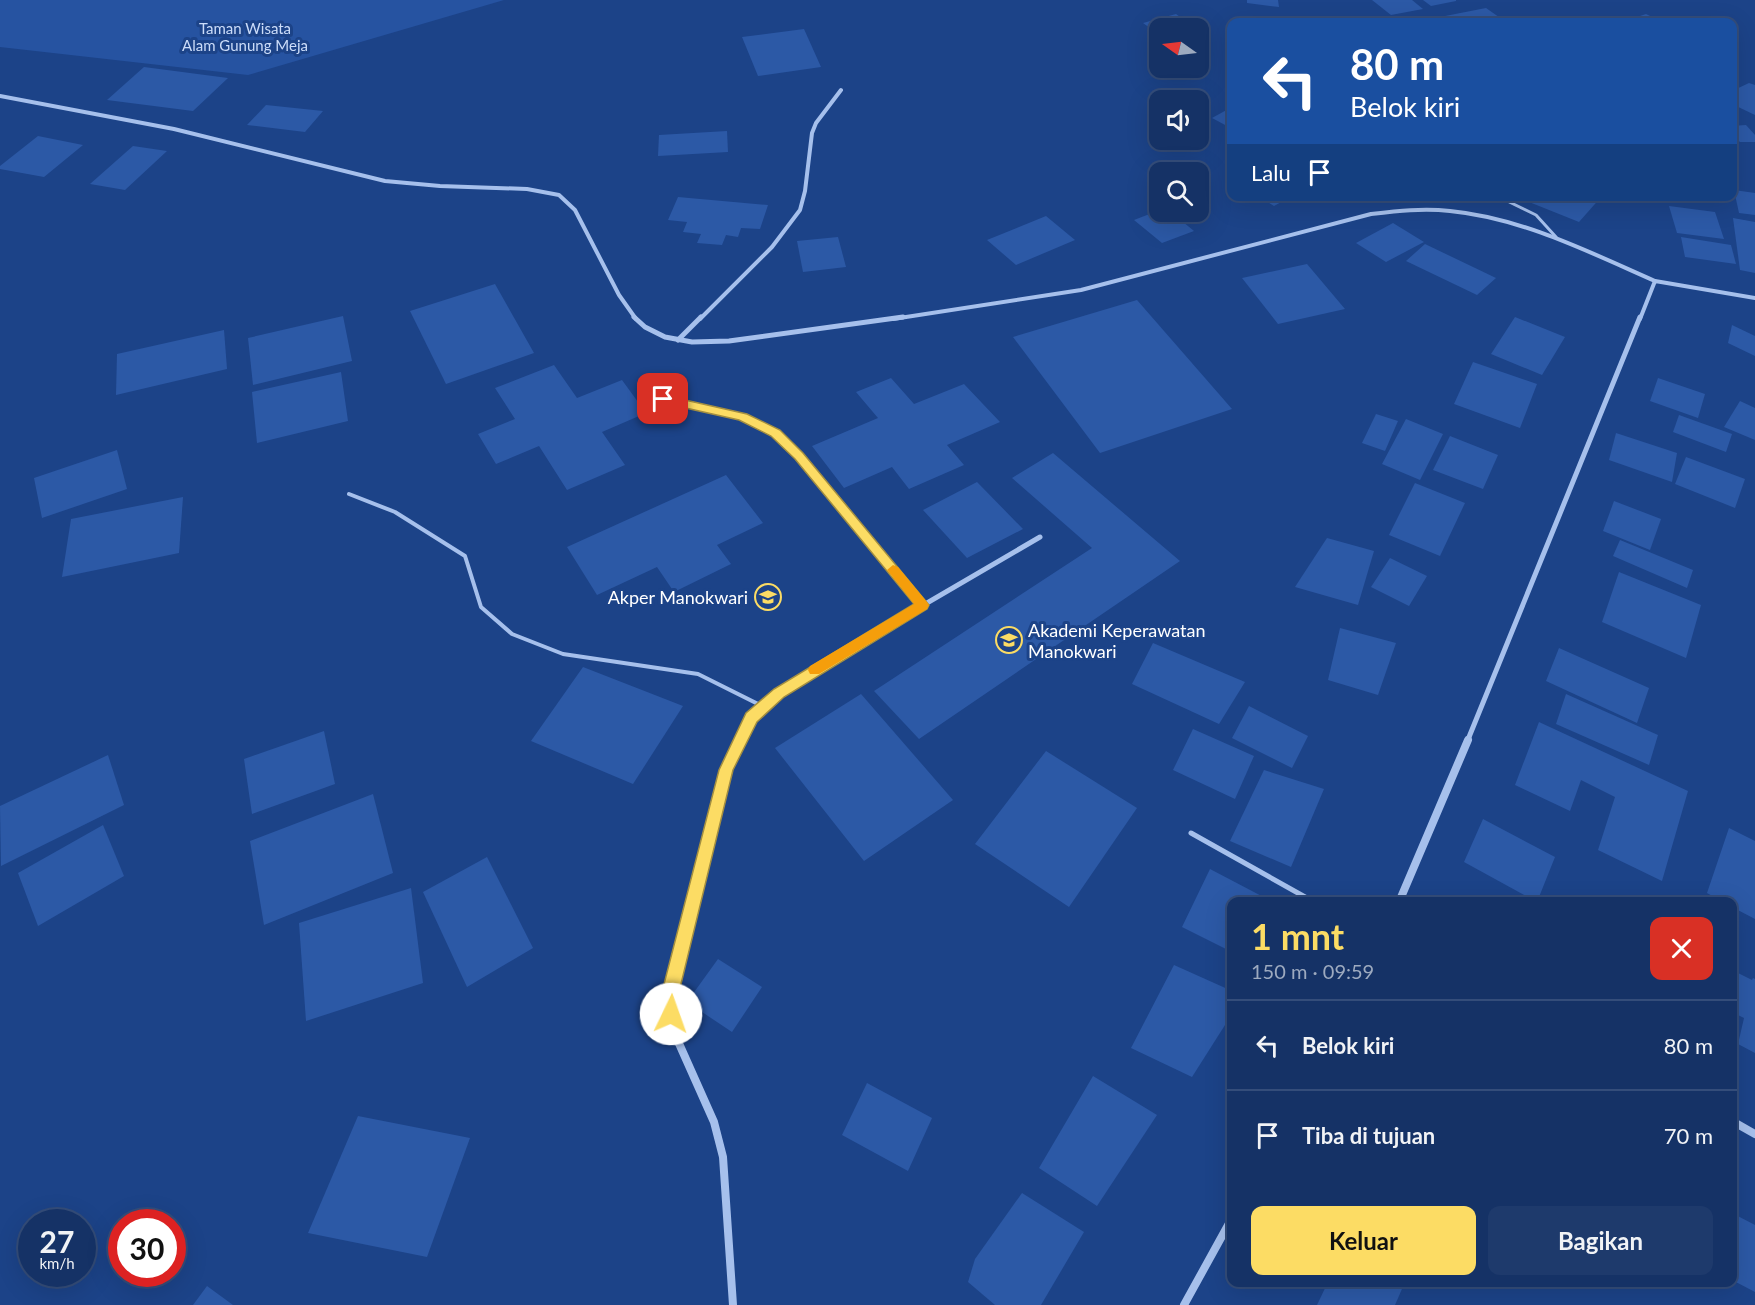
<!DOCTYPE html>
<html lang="id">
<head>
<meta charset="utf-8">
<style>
  body { margin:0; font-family:Lato,sans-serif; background:#1e3a6c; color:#f1f3f6; height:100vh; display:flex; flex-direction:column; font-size:22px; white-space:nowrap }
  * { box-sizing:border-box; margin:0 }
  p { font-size:20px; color:#9daabf }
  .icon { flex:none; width:33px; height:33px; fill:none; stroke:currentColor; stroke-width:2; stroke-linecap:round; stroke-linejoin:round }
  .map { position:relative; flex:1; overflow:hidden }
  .side { position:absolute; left:1227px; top:897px; width:510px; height:390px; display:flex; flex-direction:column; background:#153266; border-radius:12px; box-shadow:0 6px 24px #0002,0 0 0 2px #344d7a }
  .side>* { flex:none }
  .hud { position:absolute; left:1227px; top:18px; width:510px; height:183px; border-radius:12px; box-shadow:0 6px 24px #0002,0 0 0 2px #344d7a; background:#1a4fa0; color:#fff; overflow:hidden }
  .needle { width:39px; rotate:284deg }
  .tools { position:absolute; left:1149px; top:18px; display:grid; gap:12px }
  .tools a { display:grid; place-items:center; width:60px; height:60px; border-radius:12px; background:#153266; box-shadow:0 6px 24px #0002,0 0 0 2px #344d7a; font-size:30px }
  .speed { position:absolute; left:18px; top:1209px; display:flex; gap:12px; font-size:30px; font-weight:700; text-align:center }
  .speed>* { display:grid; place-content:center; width:78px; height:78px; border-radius:50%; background:#153266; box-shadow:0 6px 24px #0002,0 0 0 2px #344d7a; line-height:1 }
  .speed small { font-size:15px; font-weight:400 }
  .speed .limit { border:9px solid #d22; background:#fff; color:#111 }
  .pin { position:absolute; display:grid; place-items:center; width:51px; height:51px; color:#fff; margin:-26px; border-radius:12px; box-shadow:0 3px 9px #0006 }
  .me { position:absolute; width:66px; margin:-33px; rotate:3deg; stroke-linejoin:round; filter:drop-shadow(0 0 4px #0008) }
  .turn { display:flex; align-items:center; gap:21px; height:126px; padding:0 24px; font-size:27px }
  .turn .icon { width:78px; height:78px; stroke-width:2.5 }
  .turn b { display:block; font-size:42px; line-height:51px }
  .then { display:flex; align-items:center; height:57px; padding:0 24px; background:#0003; gap:12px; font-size:22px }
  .round { display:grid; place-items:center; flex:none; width:63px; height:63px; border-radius:12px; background:#1e3a6c }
  .summary { display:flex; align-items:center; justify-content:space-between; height:102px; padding:0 24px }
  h1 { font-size:36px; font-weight:700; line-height:45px; color:#fcdc64 }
  .primary-button { display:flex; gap:12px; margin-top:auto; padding:12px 24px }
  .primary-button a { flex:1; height:69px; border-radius:12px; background:#fcdc64; color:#111; font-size:24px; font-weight:700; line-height:69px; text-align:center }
  .primary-button a+a { background:#1e3a6c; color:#f1f3f6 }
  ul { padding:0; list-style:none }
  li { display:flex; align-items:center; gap:18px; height:90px; padding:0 24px; border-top:2px solid #344d7a }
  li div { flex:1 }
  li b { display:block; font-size:22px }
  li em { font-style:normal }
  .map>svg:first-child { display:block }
  .green { fill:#2653a1 }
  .building { fill:#2c59a6 }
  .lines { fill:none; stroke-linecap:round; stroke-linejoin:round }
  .service-far2 { stroke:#a6c0ec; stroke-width:3 }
  .service-far1 { stroke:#a6c0ec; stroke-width:4 }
  .service { stroke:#a6c0ec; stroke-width:5 }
  .minor-far2 { stroke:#a6c0ec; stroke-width:4 }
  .minor-far1 { stroke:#a6c0ec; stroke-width:5 }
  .minor { stroke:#a6c0ec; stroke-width:8 }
  .route { fill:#fcdc64; stroke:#a48f41; stroke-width:1.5 }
  .slow { fill:#f59e0b }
  .labels { text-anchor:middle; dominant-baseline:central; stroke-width:6; stroke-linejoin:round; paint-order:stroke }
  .far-park-label { font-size:15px; fill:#cbdcf9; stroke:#1c4388 }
  .poi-label { font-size:18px; fill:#fff; stroke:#1c4388; text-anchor:end }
</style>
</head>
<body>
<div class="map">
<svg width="1755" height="1305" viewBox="0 0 1755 1305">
  <rect width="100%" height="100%" fill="#1c4388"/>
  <polygon class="green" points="0,0 504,0 248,75 0,47"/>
  <g class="building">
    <polygon points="1247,0 1278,0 1279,7 1247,3"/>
    <polygon points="1372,0 1412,0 1423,9 1391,15"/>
    <polygon points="1423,0 1456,0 1456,1 1431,6"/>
    <polygon points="1486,8 1506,22 1446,22 1440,17"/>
    <polygon points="1176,14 1195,28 1160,28 1160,35 1143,23"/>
    <polygon points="1646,14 1662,22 1622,22"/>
    <polygon points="804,29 821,67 758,76 742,37"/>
    <polygon points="144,67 228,78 193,111 107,100"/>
    <polygon points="1749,83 1755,85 1755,115 1732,104 1732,91"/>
    <polygon points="266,105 323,111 305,132 247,125"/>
    <polygon points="1232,107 1232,124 1227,126 1212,118"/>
    <polygon points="1746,125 1755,135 1755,142 1740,142 1732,136 1732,126"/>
    <polygon points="727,131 728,152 658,156 659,135"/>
    <polygon points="38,136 83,145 44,177 0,169 0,166"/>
    <polygon points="133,146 167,151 125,190 90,184"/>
    <polygon points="1734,190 1755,193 1755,215 1739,213"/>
    <polygon points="1258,196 1292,196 1274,206"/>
    <polygon points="1534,196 1602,196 1579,222 1529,202"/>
    <polygon points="678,197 768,205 760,229 741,228 738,237 726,235 722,245 697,243 701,234 683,232 687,222 668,220"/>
    <polygon points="1669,206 1715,212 1724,239 1677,233"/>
    <polygon points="1160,210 1171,212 1194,231 1162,243 1134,220"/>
    <polygon points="1046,216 1075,240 1016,265 987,240"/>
    <polygon points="1733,218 1755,222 1755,273 1740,270"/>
    <polygon points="1393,223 1424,242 1386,262 1356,243"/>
    <polygon points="838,237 846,267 803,272 797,241"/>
    <polygon points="1681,237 1731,245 1736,264 1685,257"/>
    <polygon points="1425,244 1496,278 1477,295 1406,261"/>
    <polygon points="1307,264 1345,309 1278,324 1242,278"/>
    <polygon points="495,284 534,353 446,384 410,311"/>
    <polygon points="1137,300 1232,409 1100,453 1013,337"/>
    <polygon points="343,316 352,361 253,385 248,338"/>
    <polygon points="1515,317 1565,337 1542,375 1491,354"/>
    <polygon points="1732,325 1755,336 1755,356 1728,343"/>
    <polygon points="224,330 227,369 116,395 117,354"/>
    <polygon points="1473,362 1537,384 1520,428 1454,404"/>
    <polygon points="554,365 577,398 622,380 646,413 602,432 625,465 567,490 539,446 496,464 478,434 515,419 495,388"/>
    <polygon points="341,372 348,421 257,443 252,392"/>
    <polygon points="891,378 914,404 964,384 1000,422 947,445 964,465 909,489 892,467 844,488 812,446 878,418 856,392"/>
    <polygon points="1658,378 1705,394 1698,418 1650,401"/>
    <polygon points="1740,401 1755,408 1755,440 1724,427"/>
    <polygon points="1376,414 1398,421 1385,451 1362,443"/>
    <polygon points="1679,415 1732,434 1726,452 1673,432"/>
    <polygon points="1406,419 1443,434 1420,480 1382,464"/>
    <polygon points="1616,433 1677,453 1672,482 1609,460"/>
    <polygon points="1450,436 1498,455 1483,489 1433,470"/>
    <polygon points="117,450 127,489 42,518 34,478"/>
    <polygon points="1053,453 1180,561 919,739 874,691 1092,548 1012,478"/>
    <polygon points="1686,457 1745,479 1735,508 1675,484"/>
    <polygon points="726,475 763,523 717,545 731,564 674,592 657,567 597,595 567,547"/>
    <polygon points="977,482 1023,529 967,558 923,510"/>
    <polygon points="1415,483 1465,503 1440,556 1389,535"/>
    <polygon points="183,497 179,553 62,577 71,519"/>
    <polygon points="1614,501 1661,519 1650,550 1603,531"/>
    <polygon points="1327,538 1374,551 1358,605 1295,587"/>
    <polygon points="1620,540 1693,570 1687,588 1613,556"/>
    <polygon points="1390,558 1427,576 1409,606 1371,587"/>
    <polygon points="1619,572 1701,605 1686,658 1602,622"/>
    <polygon points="1340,628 1396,643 1378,695 1328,680"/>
    <polygon points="1153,643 1245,682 1219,724 1132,684"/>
    <polygon points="1559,648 1649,688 1637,723 1546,681"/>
    <polygon points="583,667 683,706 633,784 531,741"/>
    <polygon points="861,694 953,800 864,861 775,748"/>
    <polygon points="1566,694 1658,735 1649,765 1556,724"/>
    <polygon points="1249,706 1308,736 1292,768 1232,738"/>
    <polygon points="1539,722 1688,791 1662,881 1598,850 1615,797 1581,780 1570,811 1515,785"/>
    <polygon points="1193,729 1254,756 1235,799 1173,770"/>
    <polygon points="324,731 335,784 252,814 244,759"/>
    <polygon points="1046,751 1137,808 1069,907 975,844"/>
    <polygon points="108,755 124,805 1,866 0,806"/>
    <polygon points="1264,770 1324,789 1291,867 1230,841"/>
    <polygon points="373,794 393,873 264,925 250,841"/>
    <polygon points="1483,819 1555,857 1537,902 1464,862"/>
    <polygon points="103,825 124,876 38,926 18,873"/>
    <polygon points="1729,828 1755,841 1755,919 1732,907 1732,902 1723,902 1707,893"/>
    <polygon points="487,857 533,948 467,987 423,892"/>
    <polygon points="1210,869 1273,902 1232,902 1232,952 1182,927"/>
    <polygon points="411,888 423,983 306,1021 299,923"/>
    <polygon points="718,959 762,987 732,1032 687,1002"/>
    <polygon points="1174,965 1232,991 1232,1014 1192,1077 1131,1048"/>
    <polygon points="1732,970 1752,980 1753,978 1755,979 1755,1053 1738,1044 1744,1018 1732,1012"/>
    <polygon points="1093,1076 1157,1115 1097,1206 1039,1168"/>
    <polygon points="867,1083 932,1118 908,1171 842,1135"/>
    <polygon points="358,1116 470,1138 427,1257 308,1233"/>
    <polygon points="1022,1193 1084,1232 1041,1305 995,1305 968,1282 975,1259"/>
    <polygon points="1732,1213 1755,1225 1755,1292 1732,1280"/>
    <polygon points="1328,1282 1405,1282 1395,1305 1317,1305"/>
    <polygon points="207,1286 233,1305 193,1305"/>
  </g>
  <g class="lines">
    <polyline class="service-far2" points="1497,196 1536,215 1556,237"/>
    <polyline class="service-far1" points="349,494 395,512 465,556 481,607 512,634 563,654 698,674 764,707"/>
    <polyline class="service" points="1191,833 1314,902"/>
    <g class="minor-far2">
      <polyline points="0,96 174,129 385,181 440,186 527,189 559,195 575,210 619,295 636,319"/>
      <polyline points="700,319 772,247 800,210 805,191 812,133 816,123 841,90"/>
      <path d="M 893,319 L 1081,290 L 1371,214 C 1397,211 1423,208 1450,211 C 1522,218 1589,252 1655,281"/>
      <polyline points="1640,319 1655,281 1755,298"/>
    </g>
    <g class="minor-far1">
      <polyline points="634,317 645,327 665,337 692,342 729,341 903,317"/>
      <polyline points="678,340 701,317"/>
      <polyline points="663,399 743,417 776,433 799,456 923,605"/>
      <polyline points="740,742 751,718 779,693 831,659 1040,537"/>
      <polyline points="1467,742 1640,317"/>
    </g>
    <g class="minor">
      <polyline points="1399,902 1468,740"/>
      <polyline points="1732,1121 1755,1134"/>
      <polyline points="733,1305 723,1157 714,1122 677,1039 671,1014 671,988 726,770 740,740"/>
      <polyline points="1184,1305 1232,1218"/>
    </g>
  </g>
  <polygon class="route" points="663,395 747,414 780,430 803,453 929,605 927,609 784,697 757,722 733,770 680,988 679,1014 677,1020 671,1022 665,1020 663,1014 663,988 719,770 746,713 774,689 914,604 795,459 771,436 739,420 659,402 657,399"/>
  <polygon class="slow" points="893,565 898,567 927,602 929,605 927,609 819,674 810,674 808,670 810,666 914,604 887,570"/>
  <defs>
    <symbol id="university-ring" viewBox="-11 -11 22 22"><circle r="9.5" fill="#1c4388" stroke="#fcdc64" stroke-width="1.5"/><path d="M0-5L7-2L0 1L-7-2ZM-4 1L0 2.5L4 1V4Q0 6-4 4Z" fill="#fcdc64"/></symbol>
  </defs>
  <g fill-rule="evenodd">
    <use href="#university-ring" x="753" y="582" width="30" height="30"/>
    <use href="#university-ring" x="994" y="625" width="30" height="30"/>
  </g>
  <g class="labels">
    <g class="far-park-label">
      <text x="245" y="28">Taman Wisata<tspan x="245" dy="17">Alam Gunung Meja</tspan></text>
    </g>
    <g class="poi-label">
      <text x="748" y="597">Akper Manokwari</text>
      <text x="1028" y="630" text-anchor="start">Akademi Keperawatan<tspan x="1028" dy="21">Manokwari</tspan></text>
    </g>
  </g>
</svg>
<div class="tools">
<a><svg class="needle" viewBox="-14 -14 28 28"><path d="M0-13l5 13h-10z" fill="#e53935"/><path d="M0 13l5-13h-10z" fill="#9daabf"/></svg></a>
<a><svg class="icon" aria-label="sound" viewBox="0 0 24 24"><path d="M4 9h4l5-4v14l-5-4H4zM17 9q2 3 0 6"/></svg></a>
<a><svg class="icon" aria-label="search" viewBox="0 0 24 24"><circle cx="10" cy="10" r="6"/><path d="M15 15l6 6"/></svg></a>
</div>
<div class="speed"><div>27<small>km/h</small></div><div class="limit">30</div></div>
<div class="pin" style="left:663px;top:399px;background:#d93025"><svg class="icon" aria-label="arrive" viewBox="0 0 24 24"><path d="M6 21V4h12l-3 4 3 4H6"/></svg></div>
<svg class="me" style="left:671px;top:1014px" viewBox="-20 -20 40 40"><circle r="19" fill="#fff"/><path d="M0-13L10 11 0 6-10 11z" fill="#fcdc64"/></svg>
<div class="hud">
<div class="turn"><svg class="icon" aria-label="left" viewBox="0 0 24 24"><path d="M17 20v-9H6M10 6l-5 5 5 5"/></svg><div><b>80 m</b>Belok kiri</div></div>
<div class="then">Lalu<svg class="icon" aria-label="arrive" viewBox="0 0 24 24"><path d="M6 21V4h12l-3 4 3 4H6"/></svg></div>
</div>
<section class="side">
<div class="summary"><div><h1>1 mnt</h1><p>150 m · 09:59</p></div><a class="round" style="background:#d93025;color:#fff"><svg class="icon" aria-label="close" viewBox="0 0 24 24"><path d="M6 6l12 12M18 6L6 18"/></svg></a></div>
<ul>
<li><svg class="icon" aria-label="left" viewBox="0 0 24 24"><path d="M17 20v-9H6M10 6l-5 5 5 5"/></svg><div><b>Belok kiri</b></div><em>80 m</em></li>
<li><svg class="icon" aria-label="arrive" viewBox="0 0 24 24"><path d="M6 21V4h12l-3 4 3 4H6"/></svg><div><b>Tiba di tujuan</b></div><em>70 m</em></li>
</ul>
<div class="primary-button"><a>Keluar</a><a>Bagikan</a></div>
</section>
</div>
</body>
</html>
